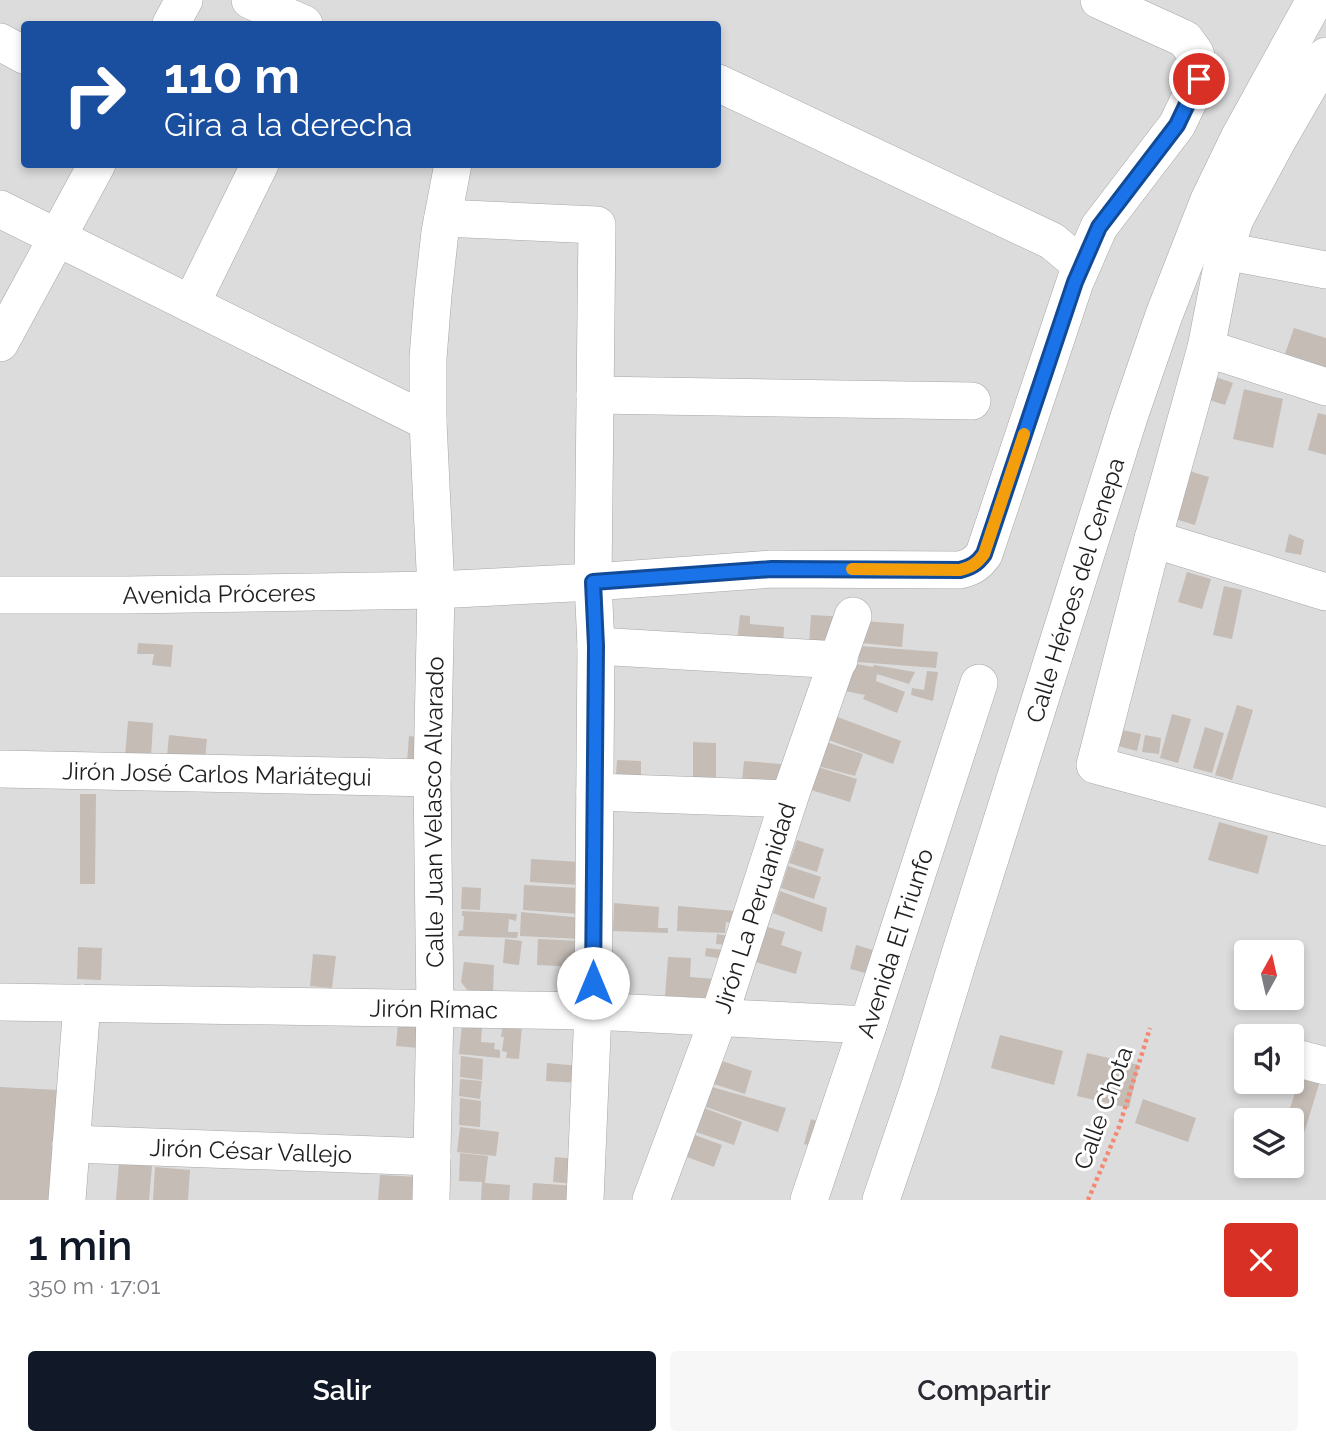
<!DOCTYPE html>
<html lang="es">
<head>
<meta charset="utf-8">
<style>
  body { margin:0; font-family:Raleway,sans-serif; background:#f7f7f7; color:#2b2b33; height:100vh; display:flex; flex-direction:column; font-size:26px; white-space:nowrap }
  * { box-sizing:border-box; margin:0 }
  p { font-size:23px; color:#7c7c81 }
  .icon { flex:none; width:38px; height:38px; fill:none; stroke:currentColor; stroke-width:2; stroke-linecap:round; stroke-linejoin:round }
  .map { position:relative; height:1200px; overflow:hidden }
  .drawer { display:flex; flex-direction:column; background:#fff; flex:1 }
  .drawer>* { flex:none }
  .guide { position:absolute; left:21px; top:21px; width:700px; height:147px; border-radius:7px; box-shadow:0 4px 10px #0003; background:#1a4fa0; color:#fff; overflow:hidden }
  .needle { width:46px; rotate:8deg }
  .fabs { position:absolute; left:1234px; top:940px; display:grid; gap:14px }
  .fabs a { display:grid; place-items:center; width:70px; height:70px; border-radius:7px; background:#fff; box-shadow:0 4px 10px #0003; font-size:35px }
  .pin { position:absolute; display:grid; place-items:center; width:60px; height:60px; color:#fff; margin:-30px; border:4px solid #fff; border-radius:50%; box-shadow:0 2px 7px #0007 }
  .me { position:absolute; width:77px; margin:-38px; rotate:0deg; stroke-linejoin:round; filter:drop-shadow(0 0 5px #0008) }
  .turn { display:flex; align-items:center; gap:24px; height:147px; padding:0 28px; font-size:32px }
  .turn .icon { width:91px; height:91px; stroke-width:2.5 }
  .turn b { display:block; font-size:49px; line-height:60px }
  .round { display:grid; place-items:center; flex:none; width:74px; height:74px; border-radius:7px; background:#f7f7f7 }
  .summary { display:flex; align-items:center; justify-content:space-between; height:119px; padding:0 28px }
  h1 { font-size:42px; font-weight:600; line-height:52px; color:#111827 }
  .primary-button { display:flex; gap:14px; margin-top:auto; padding:14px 28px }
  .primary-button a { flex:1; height:80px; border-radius:7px; background:#111827; color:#fff; font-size:28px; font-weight:600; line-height:80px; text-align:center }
  .primary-button a+a { background:#f7f7f7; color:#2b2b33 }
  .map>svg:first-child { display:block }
  .residential { fill:#dddcdc; fill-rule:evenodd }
  .building { fill:#c4bcb5 }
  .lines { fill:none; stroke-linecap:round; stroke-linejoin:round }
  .minor-casing { stroke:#a6a6a6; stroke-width:38 }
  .path { stroke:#f38973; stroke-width:4.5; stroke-dasharray:3.5 3.5; stroke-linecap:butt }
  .minor { stroke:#fff; stroke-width:37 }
  .route-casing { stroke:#114b97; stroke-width:18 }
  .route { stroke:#1a73e8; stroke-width:12 }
  .slow { stroke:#f59e0b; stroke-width:12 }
  .labels { text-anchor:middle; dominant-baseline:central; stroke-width:6; stroke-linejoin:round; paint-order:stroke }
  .street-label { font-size:24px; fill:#1f1f1f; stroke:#fff }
</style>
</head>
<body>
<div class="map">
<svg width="1326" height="1200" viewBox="0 0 1326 1200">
  <rect width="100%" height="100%" fill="#efede6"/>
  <path class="residential" d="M 0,0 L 1326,0 L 1326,1200 L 0,1200 ZM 24,24 L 718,24 L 718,164 L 24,164 ZM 1246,952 L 1292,952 L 1292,998 L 1246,998 ZM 1246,1036 L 1292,1036 L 1292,1082 L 1246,1082 ZM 1246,1120 L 1292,1120 L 1292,1166 L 1246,1166 Z"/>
  <g class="building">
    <polygon points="1294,328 1326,338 1326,368 1285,354"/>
    <polygon points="1213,376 1233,383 1225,405 1206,399"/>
    <polygon points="1244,389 1283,399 1273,448 1233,439"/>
    <polygon points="1318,413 1326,415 1326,455 1308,450"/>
    <polygon points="1189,471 1209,477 1195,525 1175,519"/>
    <polygon points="1289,534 1304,540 1301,555 1285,552"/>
    <polygon points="1187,572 1211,579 1202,609 1178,602"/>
    <polygon points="1224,586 1242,590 1232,639 1213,635"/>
    <polygon points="740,615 750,616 750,624 784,627 783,646 737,642"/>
    <polygon points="811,615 849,617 831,647 809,645"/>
    <polygon points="863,621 904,624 902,647 861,643"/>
    <polygon points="138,643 173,645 171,667 152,665 154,654 137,654"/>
    <polygon points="860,646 938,652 936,668 858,662"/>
    <polygon points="851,663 873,667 874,665 915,672 909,684 877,674 876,681 905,692 897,713 863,699 865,695 845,691"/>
    <polygon points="927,671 938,672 933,701 911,695 912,688 924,690"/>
    <polygon points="1237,705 1253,710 1232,780 1215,775"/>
    <polygon points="1172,714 1191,719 1178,763 1160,758"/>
    <polygon points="835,716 901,741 893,764 826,739"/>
    <polygon points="128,721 153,723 151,758 125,756"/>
    <polygon points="1205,727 1224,733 1212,773 1193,768"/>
    <polygon points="1118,729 1141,734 1137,751 1114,745"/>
    <polygon points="169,735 207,739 205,760 167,756"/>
    <polygon points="1145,735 1161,738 1159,754 1142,752"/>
    <polygon points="409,736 426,738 424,763 407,762"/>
    <polygon points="693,742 716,743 716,780 693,779"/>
    <polygon points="826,742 863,754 855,776 818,766"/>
    <polygon points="617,760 641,761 641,776 616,775"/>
    <polygon points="744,761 781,764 780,784 742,781"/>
    <polygon points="818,767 857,779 850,802 811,790"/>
    <polygon points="80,794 96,794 95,884 80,884"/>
    <polygon points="1219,822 1268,836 1258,874 1208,860"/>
    <polygon points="797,840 824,849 817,872 789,863"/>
    <polygon points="531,859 580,862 579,885 530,882"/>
    <polygon points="788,866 821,877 814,899 781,888"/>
    <polygon points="524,885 580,888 579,914 523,910"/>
    <polygon points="462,887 481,888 480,910 461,909"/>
    <polygon points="780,891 827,908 822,932 773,913"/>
    <polygon points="614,903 659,907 658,928 668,928 668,933 613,931"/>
    <polygon points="678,906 735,911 734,923 726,922 725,933 677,931"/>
    <polygon points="462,911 517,914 516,921 509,919 508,932 518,932 517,938 458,936 459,931 463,930 464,916 462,916"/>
    <polygon points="521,912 583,918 581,939 520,936"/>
    <polygon points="764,926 785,932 781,945 802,952 796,974 752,961"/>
    <polygon points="717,934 736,937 735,946 716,944"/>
    <polygon points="505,939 522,941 519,965 503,963"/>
    <polygon points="538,939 581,941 580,967 537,965"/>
    <polygon points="856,945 880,952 873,975 850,969"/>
    <polygon points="78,947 102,948 101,980 77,979"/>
    <polygon points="706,948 725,950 724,959 705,956"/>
    <polygon points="313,954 336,956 332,988 310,986"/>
    <polygon points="668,957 691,958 690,977 714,979 710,998 665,996"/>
    <polygon points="464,962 494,965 493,992 468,991 461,982"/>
    <polygon points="398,1024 419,1026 418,1048 396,1046"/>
    <polygon points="503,1024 522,1026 519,1059 506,1058 507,1052 502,1051 504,1037 501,1037"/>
    <polygon points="462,1025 482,1026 481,1042 495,1043 494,1049 500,1050 500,1058 459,1054"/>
    <polygon points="1000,1035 1063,1051 1054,1085 991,1068"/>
    <polygon points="1087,1053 1139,1065 1129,1108 1077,1096"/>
    <polygon points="461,1056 483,1059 482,1080 460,1077"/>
    <polygon points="722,1061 752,1071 745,1094 714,1084"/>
    <polygon points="547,1063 580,1066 579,1083 546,1081"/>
    <polygon points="1301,1075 1320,1081 1304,1133 1292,1129 1292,1120 1286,1120"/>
    <polygon points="460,1079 482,1081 480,1099 459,1096"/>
    <polygon points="0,1087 59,1090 53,1200 0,1200"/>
    <polygon points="712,1087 786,1108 778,1132 706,1107"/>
    <polygon points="460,1098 481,1101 480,1127 459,1125"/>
    <polygon points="1143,1099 1196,1118 1188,1142 1135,1123"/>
    <polygon points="704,1108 742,1122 734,1145 696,1132"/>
    <polygon points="811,1119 828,1125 821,1149 804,1144"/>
    <polygon points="460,1127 499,1132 496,1156 457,1152"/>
    <polygon points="695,1135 722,1145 714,1167 687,1157"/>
    <polygon points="460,1153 488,1156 485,1183 510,1185 509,1200 481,1200 482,1182 459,1181"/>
    <polygon points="555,1157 576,1159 574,1184 553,1182"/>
    <polygon points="119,1163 152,1166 149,1200 116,1200"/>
    <polygon points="155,1167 190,1170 188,1200 153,1200"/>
    <polygon points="380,1175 419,1177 417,1200 378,1200"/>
    <polygon points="533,1183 577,1186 576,1200 532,1200"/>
  </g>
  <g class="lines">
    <defs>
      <g id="minor">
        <polyline points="250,0 304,24"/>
        <polyline points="171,24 184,0"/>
        <polyline points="0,42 24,55"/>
        <polyline points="1326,56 1277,141 1235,219 1225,251 1206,348 1153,539 1095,765 1326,827"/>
        <polyline points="718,83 1052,241 1082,266"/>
        <polyline points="0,209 428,422"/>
        <polyline points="443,218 597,225 593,582 596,646 593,1011 585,1200"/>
        <polyline points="1225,251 1326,270"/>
        <polyline points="191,304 260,164"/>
        <polyline points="0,343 97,164"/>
        <polyline points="1206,348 1326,387"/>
        <polyline points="595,395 972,401"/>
        <polyline points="1153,539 1326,592"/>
        <path id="s1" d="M 0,595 L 127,595 L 436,590 L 593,582 L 772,569 L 960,570 C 971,567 977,564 984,554 L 1075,282 L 1099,227 L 1177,125 L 1199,79 L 1199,66 L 1195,53 L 1185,39 L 1099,0"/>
        <polyline points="596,646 839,660"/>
        <path id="s2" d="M 0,769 L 432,778"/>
        <polyline points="595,792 789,799"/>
        <path id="s3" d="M 0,1002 L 593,1011 L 868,1025"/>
        <polyline points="1292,1057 1326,1066"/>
        <path id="s4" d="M 71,1144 L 432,1157"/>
        <polyline points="67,1200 82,1003"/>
        <path id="s5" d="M 431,1200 L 435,1009 L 432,778 L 436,590 L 428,422 L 428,358 L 433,295 L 440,232 L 453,164"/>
        <path id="s6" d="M 651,1200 L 719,1017 L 789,799 L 853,616"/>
        <path id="s7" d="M 809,1200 L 868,1025 L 979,683"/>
        <path id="s8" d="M 881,1200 L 920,1085 L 960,954 L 1129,417 L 1164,315 L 1209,200 L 1239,138 L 1315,0"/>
      </g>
    </defs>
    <use href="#minor" class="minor-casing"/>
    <polyline class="path" points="1088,1200 1119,1127 1150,1028"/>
    <use href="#minor" class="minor"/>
  </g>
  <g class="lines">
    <defs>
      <path id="route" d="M 593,983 L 596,646 L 593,582 L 772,569 L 960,570 C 971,567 977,564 984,554 L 1075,282 L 1099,227 L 1177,125 L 1199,79"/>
    </defs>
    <use href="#route" class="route-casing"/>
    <use href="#route" class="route"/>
    <path class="slow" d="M 852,569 L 960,570 C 971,567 977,564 984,554 L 1024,434"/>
  </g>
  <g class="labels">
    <g class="street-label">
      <text stroke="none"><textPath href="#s8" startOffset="640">Calle Héroes del Cenepa</textPath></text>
      <text stroke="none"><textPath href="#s1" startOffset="219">Avenida Próceres</textPath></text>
      <text stroke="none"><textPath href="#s2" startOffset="217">Jirón José Carlos Mariátegui</textPath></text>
      <text stroke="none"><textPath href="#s5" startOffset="388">Calle Juan Velasco Alvarado</textPath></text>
      <text stroke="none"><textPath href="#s6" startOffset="310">Jirón La Peruanidad</textPath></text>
      <text stroke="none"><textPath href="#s7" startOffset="271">Avenida El Triunfo</textPath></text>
      <text stroke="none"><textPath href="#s3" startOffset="434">Jirón Rímac</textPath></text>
      <text transform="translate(1103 1108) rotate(-70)">Calle Chota</text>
      <text stroke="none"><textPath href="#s4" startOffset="180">Jirón César Vallejo</textPath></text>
    </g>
  </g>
</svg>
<div class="fabs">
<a><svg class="needle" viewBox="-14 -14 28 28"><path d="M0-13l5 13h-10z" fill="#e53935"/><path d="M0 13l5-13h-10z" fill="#7c7c81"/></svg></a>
<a><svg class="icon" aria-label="sound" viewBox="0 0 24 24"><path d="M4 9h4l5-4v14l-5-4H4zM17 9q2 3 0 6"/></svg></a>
<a><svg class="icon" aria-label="layers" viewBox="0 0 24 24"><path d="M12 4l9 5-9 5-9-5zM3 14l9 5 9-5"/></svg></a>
</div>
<div class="pin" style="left:1199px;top:79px;background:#d93025"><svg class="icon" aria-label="arrive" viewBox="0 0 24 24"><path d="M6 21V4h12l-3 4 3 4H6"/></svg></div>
<svg class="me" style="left:593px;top:983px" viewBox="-20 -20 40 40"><circle r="19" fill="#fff"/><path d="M0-13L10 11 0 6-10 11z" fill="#1a73e8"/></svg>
<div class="guide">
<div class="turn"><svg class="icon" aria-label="right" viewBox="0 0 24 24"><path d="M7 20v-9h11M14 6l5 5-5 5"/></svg><div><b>110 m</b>Gira a la derecha</div></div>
</div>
</div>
<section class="drawer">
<div class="summary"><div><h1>1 min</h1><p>350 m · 17:01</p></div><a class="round" style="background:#d93025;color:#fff"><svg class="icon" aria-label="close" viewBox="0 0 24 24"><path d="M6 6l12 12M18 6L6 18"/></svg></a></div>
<div class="primary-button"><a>Salir</a><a>Compartir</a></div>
</section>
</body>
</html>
